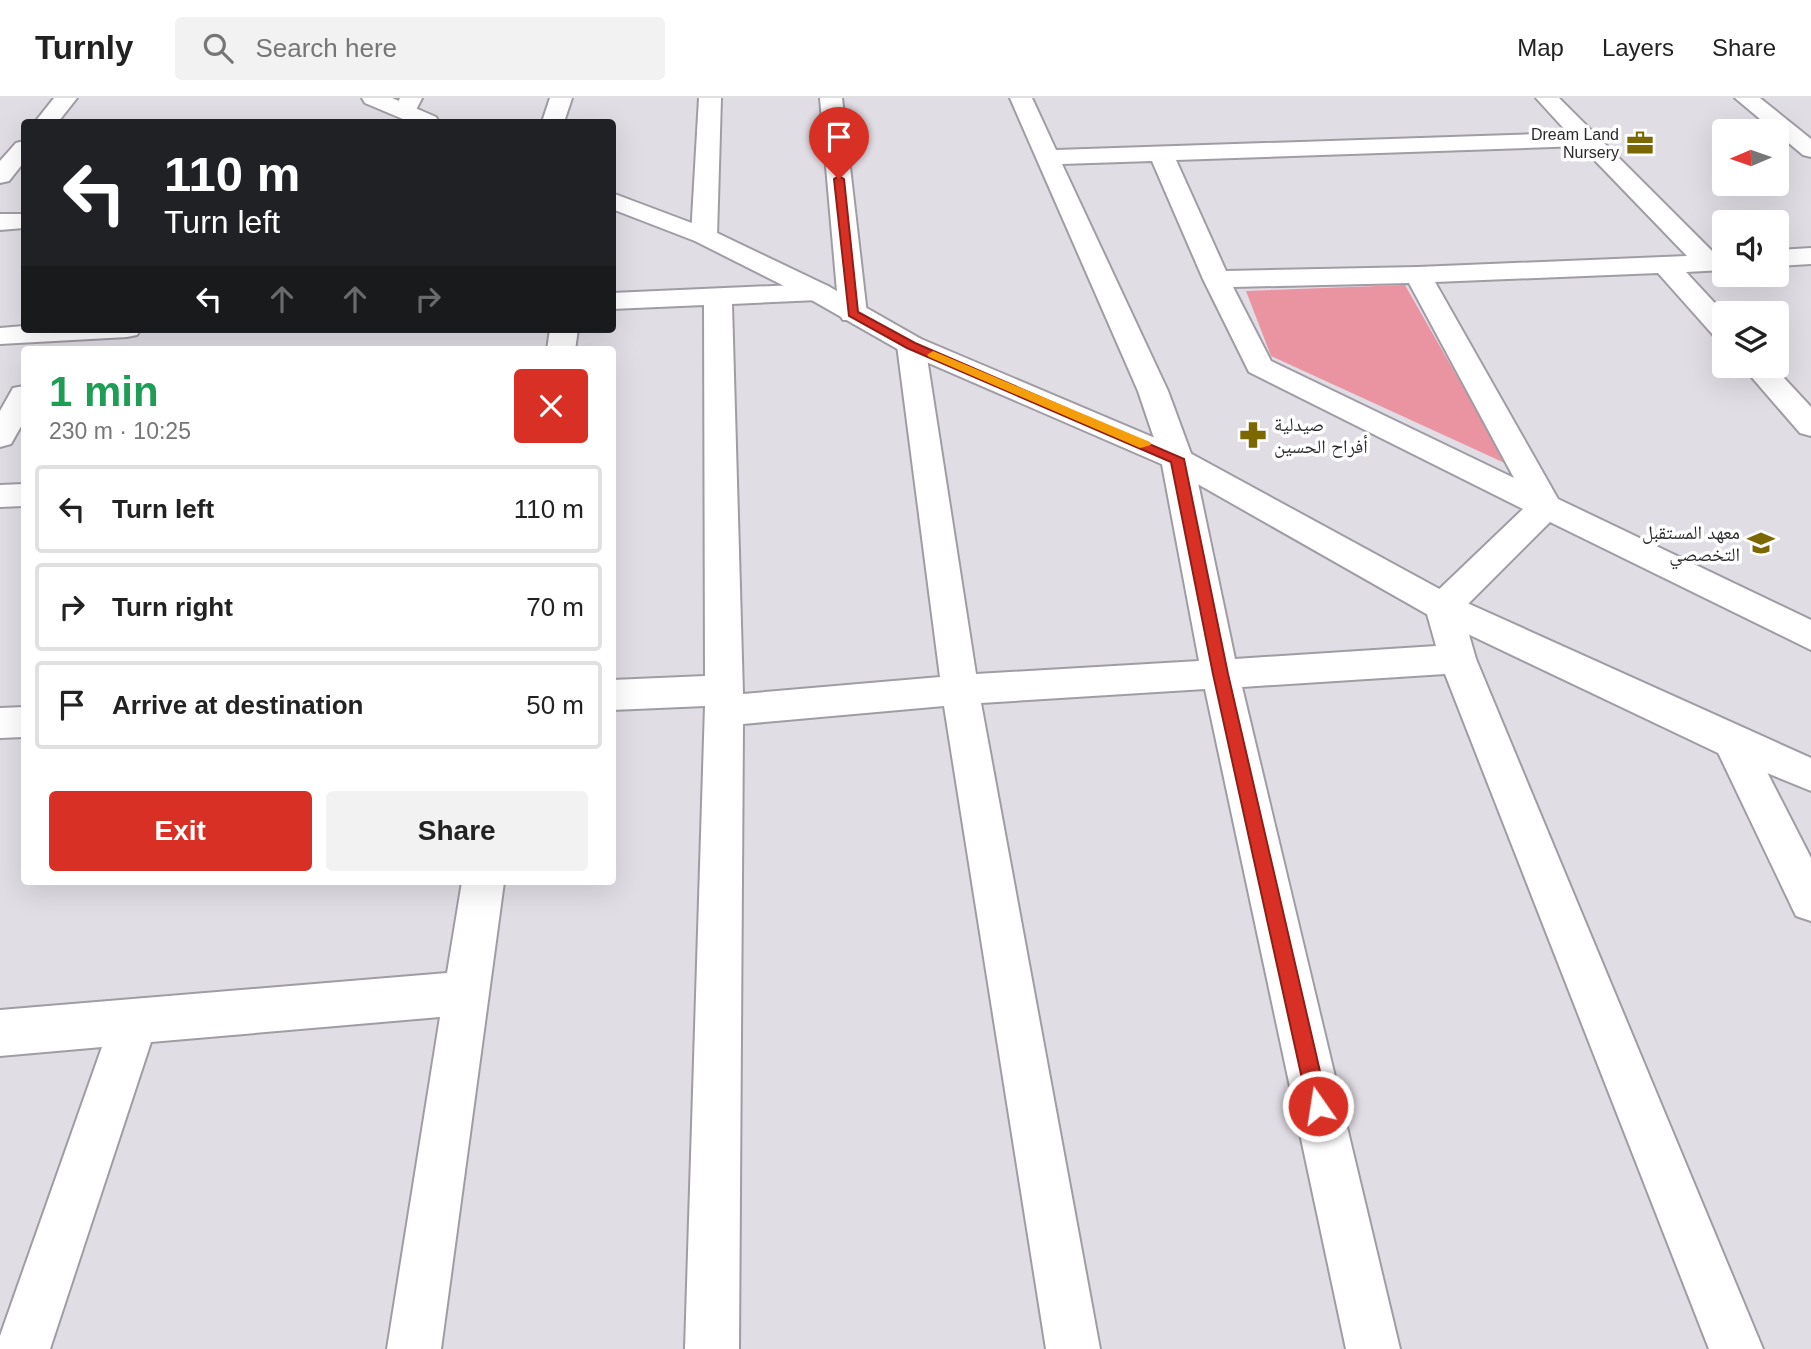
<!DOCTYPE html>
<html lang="en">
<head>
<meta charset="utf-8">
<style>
  body { margin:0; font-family:Arial,"Noto Naskh Arabic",sans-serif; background:#f2f2f2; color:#222; height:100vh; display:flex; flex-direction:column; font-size:26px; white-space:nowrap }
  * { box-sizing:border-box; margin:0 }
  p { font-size:23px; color:#767676 }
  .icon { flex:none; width:38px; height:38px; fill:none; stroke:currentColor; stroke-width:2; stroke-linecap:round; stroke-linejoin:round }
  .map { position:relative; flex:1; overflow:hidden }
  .drawer { position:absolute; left:21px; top:248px; width:595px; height:539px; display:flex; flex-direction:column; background:#fff; border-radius:7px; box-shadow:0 7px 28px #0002 }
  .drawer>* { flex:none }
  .banner { position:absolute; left:21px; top:21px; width:595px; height:214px; border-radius:7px; box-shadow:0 7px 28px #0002; background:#202124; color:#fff; overflow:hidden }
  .needle { width:46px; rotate:268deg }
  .controls { position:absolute; left:1712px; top:21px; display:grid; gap:14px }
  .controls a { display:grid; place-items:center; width:77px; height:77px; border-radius:7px; background:#fff; box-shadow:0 7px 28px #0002; font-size:35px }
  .pin { position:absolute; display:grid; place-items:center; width:60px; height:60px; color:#fff; margin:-72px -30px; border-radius:50% 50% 50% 0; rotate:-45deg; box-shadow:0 0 7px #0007 }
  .pin .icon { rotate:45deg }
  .me { position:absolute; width:77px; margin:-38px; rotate:347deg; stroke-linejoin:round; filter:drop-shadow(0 0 5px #0008) }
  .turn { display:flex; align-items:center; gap:24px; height:147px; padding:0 28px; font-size:32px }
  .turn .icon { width:91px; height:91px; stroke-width:2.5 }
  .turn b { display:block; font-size:49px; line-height:60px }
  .lanes { display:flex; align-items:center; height:66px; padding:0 28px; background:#0003; justify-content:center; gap:35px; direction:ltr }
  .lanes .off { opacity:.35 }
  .round { display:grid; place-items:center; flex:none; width:74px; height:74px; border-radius:7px; background:#f2f2f2 }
  .headline { display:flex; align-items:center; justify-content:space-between; height:119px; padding:0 28px }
  h1 { font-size:42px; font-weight:700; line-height:52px; color:#1e9e55 }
  .cta { display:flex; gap:14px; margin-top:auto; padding:14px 28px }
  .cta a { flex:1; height:80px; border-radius:7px; background:#d93025; color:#fff; font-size:28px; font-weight:700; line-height:80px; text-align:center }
  .cta a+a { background:#f2f2f2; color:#222 }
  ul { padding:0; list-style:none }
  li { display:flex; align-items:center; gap:21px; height:88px; margin:0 14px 10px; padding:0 14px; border:4px solid #e0e0e0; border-radius:7px }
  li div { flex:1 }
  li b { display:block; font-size:26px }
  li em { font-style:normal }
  header { display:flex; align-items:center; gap:42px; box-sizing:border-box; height:98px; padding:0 35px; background:#fff; border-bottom:2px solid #e0e0e0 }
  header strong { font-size:33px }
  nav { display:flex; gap:38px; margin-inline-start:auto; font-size:24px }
  .search { width:490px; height:63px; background:#f2f2f2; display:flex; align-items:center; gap:18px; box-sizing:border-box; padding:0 24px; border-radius:7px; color:#767676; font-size:26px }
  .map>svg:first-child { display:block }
  .green { fill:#ea94a2 }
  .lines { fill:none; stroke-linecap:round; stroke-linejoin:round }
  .street-casing { stroke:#a09ca4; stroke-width:4 }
  .secondary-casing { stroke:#a09ca4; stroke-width:4 }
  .street { fill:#fff; fill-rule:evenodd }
  .secondary { fill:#fff; fill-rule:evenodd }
  .route { fill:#d93025; stroke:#8d1f18; stroke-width:2 }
  .slow { fill:#f59e0b }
  .labels { text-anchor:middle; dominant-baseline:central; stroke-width:7; stroke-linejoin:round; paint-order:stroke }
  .far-poi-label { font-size:16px; fill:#2c2a2d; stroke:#fff; text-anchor:end }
  .poi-label { font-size:19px; fill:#2c2a2d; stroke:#fff; text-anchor:start }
</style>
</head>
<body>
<header>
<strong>Turnly</strong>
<div class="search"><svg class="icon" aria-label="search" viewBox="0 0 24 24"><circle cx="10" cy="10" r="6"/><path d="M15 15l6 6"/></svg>Search here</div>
<nav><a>Map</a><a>Layers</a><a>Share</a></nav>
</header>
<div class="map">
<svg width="1811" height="1251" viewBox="0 0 1811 1251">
  <rect width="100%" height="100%" fill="#e1dde5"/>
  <polygon class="green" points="1405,187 1507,366 1271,258 1246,193"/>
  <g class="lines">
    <defs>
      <g id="street">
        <polygon points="54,0 77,0 58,24 35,24"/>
        <polygon points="400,0 422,0 413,18 405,20 394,13"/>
        <polygon points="550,0 572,0 564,24 542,24"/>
        <polygon points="699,0 721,0 717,138 713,143 695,143 691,138"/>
        <polygon points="820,0 842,0 867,216 863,222 843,222 839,216"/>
        <path d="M 1010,0 L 1032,0 L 1056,52 L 1568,35 L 1536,0 L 1559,0 L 1715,156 L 1724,156 L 1724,172 L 1686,174 L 1724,215 L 1724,240 L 1714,238 L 1658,175 L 1435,184 L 1558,401 L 1811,522 L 1811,552 L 1550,424 L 1462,512 L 1476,561 L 1763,1251 L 1709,1251 L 1445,576 L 1242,589 L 1400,1251 L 1346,1251 L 1205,591 L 981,605 L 1100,1251 L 1046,1251 L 944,608 L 743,626 L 739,1251 L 685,1251 L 705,608 L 612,612 L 612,582 L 705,578 L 704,207 L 612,211 L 612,195 L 818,186 L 828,188 L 832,194 L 828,200 L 818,202 L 732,206 L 743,596 L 940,579 L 897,247 L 901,241 L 911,238 L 921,241 L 925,247 L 976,576 L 1199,563 L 1161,361 L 1138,293 ZM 1581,48 L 1687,158 L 1418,169 L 1226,173 L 1176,62 ZM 1152,63 L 1203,181 L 1249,274 L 1523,411 L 1430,500 L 1425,509 L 1436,548 L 1235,561 L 1193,361 L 1168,293 L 1062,66 ZM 1409,185 L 1514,380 L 1271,263 L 1233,189 Z"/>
        <polygon points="1735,0 1760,0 1811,41 1811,59 1803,57"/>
        <polygon points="24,43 24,64 9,83 0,85 0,63 16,45"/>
        <polygon points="0,116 24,116 24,130 0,132"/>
        <polygon points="1811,150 1811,166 1776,168 1776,152"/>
        <polygon points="24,228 24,231 141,231 137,237 127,239 0,246 0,230"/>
        <polygon points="550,231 578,231 575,252 547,252"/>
        <polygon points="1742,268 1773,268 1811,309 1811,338 1800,335"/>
        <polygon points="24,288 24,323 11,346 0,349 0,313 13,290"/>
        <polygon points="24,386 24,408 0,409 0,387"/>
        <polygon points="24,609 24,639 0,640 0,610"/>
        <polygon points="1732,628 1746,633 1811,760 1811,823 1796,818 1713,644 1718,633"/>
        <polygon points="462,784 504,784 441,1251 387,1251 440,919 151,944 50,1251 0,1251 0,1238 102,949 0,958 0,912 447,875"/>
      </g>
      <g id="secondary">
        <polygon points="362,0 392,0 436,19 439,24 410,24 365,5"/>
        <polygon points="612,95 713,133 828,188 921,241 1188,354 1456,500 1811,660 1811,693 1718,655 1430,518 1166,368 901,253 808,200 695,143 612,111"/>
      </g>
    </defs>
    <use href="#street" class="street-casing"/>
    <use href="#secondary" class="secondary-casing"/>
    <use href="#street" class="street"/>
    <use href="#secondary" class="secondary"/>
  </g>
  <polygon class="route" points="839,78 844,81 858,214 915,245 1184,361 1228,576 1328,1008 1325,1015 1318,1018 1311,1015 1308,1008 1213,576 1171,364 907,250 849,218 834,81"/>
  <polygon class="slow" points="933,253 1150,344 1151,347 1140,350 929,259 927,257"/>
  <defs>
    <symbol id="office-bare" viewBox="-9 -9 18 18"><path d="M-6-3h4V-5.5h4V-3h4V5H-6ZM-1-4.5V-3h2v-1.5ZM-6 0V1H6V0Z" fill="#7b6800" stroke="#fff" stroke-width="2.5" paint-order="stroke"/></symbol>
    <symbol id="pharmacy-bare" viewBox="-9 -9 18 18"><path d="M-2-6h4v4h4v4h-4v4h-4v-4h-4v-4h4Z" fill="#7b6800" stroke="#fff" stroke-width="2.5" paint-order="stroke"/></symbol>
    <symbol id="school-bare" viewBox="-9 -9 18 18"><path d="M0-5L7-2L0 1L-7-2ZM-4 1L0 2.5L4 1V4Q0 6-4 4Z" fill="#7b6800" stroke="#fff" stroke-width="2.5" paint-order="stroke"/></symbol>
  </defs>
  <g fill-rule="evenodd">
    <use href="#office-bare" x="1621" y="26" width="38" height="38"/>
    <use href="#pharmacy-bare" x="1234" y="318" width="38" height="38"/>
    <use href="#school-bare" x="1742" y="426" width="38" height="38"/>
  </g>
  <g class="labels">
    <g class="far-poi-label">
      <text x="1619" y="36">Dream Land<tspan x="1619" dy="18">Nursery</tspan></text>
    </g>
    <g class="poi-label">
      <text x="1274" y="326">صيدلية<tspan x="1274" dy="22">أفراح الحسين</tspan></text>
      <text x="1740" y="434" text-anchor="end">معهد المستقبل<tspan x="1740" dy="22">التخصصي</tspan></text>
    </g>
  </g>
</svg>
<div class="controls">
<a><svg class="needle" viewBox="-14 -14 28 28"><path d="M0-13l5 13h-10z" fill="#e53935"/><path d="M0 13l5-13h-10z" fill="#767676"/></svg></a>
<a><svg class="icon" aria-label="sound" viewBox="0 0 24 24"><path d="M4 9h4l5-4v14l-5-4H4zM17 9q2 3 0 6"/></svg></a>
<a><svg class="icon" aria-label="layers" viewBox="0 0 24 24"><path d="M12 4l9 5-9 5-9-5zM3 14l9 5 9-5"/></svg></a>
</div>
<div class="pin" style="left:839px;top:81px;background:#d93025"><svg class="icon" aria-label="arrive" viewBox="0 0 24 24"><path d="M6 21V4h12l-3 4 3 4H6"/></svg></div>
<svg class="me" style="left:1318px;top:1008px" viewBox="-20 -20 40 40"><circle r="17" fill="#d93025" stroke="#fff" stroke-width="3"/><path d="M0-11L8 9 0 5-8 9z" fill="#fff"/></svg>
<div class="banner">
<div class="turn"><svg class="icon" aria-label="left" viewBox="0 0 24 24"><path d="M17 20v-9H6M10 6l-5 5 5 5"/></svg><div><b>110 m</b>Turn left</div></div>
<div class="lanes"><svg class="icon" aria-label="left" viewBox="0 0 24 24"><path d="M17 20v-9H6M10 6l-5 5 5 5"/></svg><svg class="icon off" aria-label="ahead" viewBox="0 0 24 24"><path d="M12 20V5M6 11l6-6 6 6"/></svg><svg class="icon off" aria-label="ahead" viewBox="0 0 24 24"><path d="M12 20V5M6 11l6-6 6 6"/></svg><svg class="icon off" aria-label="right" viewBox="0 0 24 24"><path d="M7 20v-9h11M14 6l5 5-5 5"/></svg></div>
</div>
<section class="drawer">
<div class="headline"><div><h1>1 min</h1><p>230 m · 10:25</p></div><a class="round" style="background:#d93025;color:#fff"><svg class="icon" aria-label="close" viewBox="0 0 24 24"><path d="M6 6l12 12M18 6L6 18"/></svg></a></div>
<ul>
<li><svg class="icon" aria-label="left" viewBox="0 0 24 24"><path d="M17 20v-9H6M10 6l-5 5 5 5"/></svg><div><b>Turn left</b></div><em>110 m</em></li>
<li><svg class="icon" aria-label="right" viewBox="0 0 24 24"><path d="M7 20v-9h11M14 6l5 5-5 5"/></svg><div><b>Turn right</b></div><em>70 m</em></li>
<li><svg class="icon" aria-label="arrive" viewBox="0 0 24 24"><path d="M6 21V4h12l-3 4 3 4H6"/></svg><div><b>Arrive at destination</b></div><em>50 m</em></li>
</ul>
<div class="cta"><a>Exit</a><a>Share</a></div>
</section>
</div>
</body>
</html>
